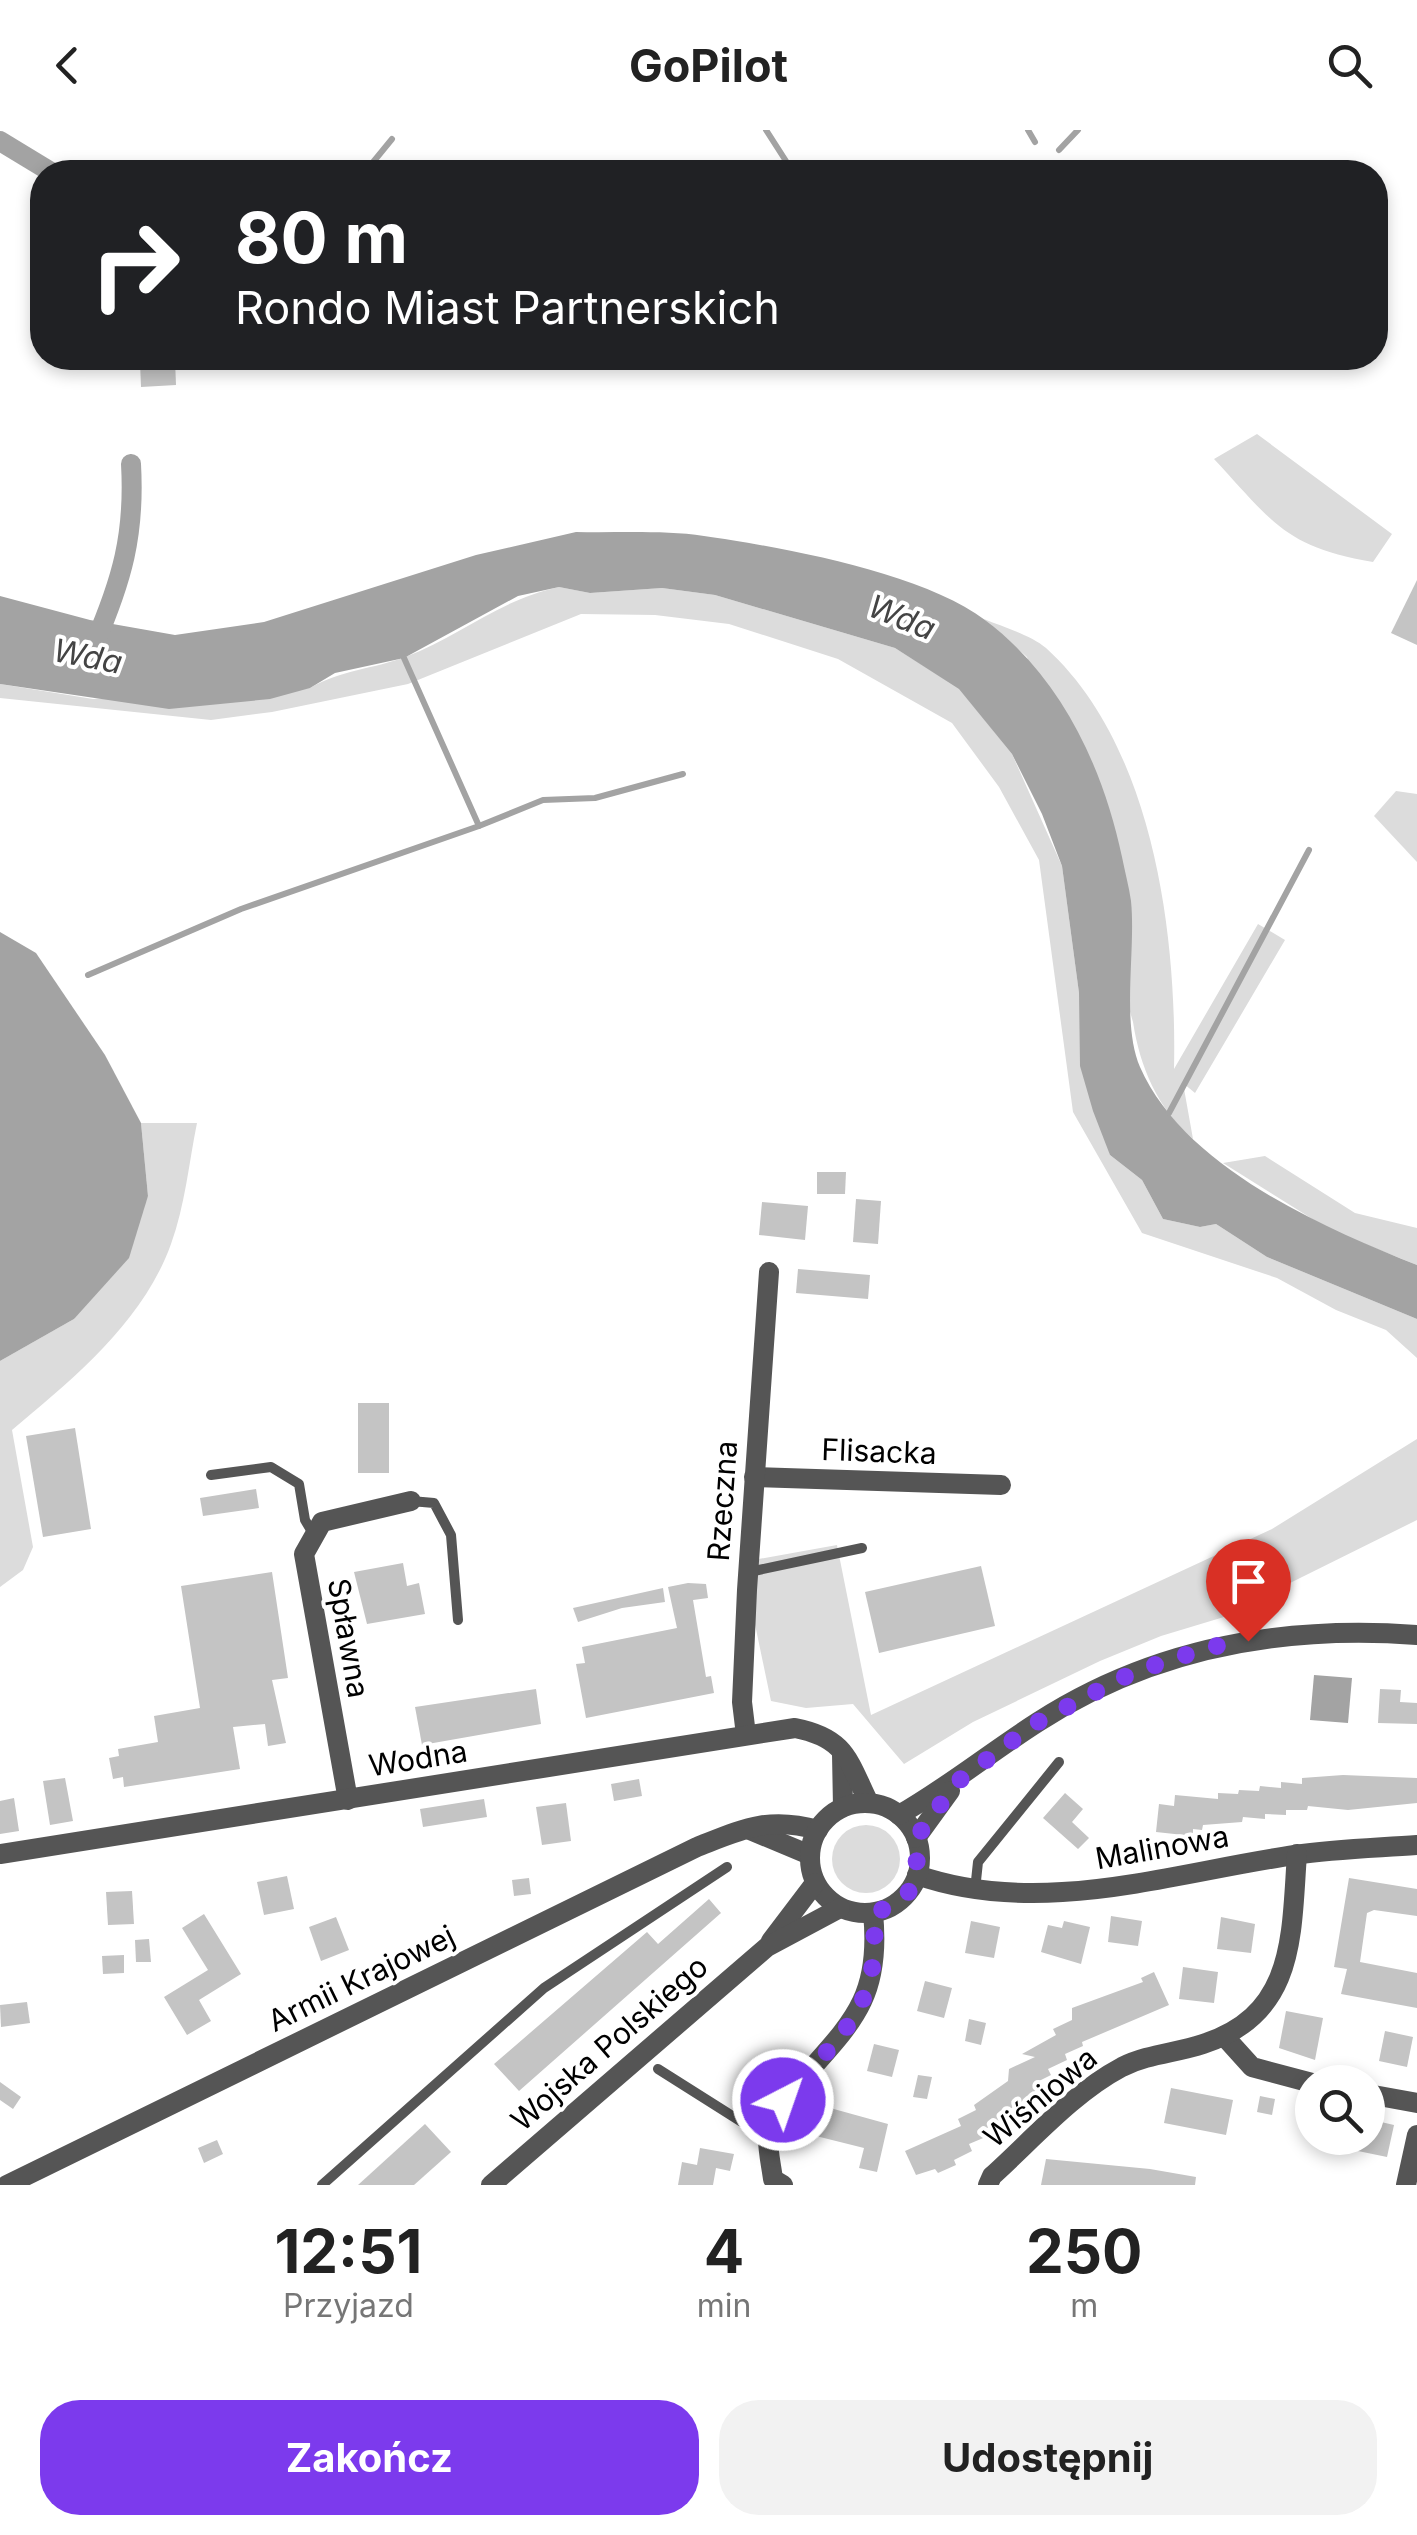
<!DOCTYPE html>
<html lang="pl">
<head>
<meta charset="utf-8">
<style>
  body { margin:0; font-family:Inter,sans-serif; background:#f2f2f2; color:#222; height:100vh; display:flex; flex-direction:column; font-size:38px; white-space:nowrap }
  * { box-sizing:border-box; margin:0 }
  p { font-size:32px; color:#767676 }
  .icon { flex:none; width:55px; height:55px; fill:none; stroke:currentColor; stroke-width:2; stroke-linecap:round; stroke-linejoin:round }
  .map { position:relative; height:2055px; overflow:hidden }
  .panel { display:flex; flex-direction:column; background:#fff; flex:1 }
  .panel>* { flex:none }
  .hud { position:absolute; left:30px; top:30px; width:1358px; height:210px; border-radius:40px; box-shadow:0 5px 15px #0003; background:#202124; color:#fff; overflow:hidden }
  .controls { position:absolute; left:1295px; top:1935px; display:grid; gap:20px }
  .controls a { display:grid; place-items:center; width:90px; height:90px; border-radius:50%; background:#fff; box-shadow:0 5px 15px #0003; font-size:50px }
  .pin { position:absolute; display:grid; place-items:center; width:85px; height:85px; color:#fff; margin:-102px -42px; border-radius:50% 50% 50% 0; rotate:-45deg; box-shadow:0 0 10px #0007 }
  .pin .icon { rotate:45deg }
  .me { position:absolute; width:110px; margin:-55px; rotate:41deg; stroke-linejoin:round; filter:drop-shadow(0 0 8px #0008) }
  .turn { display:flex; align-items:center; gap:35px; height:210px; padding:0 40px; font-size:45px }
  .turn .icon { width:130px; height:130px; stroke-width:2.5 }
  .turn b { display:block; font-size:70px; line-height:85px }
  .eta { display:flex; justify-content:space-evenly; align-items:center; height:170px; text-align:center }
  .eta b { font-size:60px; font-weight:700; line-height:70px }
  .button { display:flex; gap:20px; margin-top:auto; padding:20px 40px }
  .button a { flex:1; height:115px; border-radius:40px; background:#7c3aed; color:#fff; font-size:40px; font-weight:700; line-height:115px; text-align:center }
  .button a+a { background:#f2f2f2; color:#222 }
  header { display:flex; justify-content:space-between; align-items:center; height:130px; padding:0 40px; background:#fff; font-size:45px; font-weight:700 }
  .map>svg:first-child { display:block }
  .green { fill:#dcdcdc }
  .water { fill:#a3a3a3 }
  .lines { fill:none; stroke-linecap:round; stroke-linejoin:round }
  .stream { stroke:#a3a3a3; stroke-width:6 }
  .canal { stroke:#a3a3a3; stroke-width:20 }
  .building { fill:#c4c4c4 }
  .service { stroke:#555; stroke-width:10 }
  .minor { stroke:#555; stroke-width:20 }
  .tertiary { stroke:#555; stroke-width:20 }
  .route { stroke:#7c3aed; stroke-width:18; stroke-dasharray:0 32.4 }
  .labels { text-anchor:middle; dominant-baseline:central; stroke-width:8; stroke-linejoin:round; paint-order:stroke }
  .street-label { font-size:30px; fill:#000; stroke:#fff }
  .water-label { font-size:32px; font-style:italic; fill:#444; stroke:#fff }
</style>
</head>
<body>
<header><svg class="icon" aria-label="back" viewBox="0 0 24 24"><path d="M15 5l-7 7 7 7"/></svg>GoPilot<svg class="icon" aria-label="search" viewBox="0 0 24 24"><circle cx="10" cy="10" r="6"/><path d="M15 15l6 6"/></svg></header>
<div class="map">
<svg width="1417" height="2055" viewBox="0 0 1417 2055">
  <rect width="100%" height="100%" fill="#fff"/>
  <g class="green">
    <path d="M 1257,304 L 1392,404 L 1373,432 C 1284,417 1272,391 1214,329 Z"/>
    <path d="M 559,457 L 590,463 L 662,458 L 715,465 L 895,518 L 959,558 L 1012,624 L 1062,736 L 1079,863 L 1110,1025 L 1142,1050 L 1163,1089 L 1200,1097 L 1216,1094 L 1267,1127 L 1417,1189 L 1417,1228 L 1386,1200 L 1336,1180 L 1277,1148 L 1142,1103 L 1073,982 L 1039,730 L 999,657 L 952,593 L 838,529 L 729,494 L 655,485 L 581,484 L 408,554 L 272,582 L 211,590 L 0,568 L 0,554 L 93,569 L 310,558 C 341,540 373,539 405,527 C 461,506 496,471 559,457 Z"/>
    <path d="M 984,489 C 1003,497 1031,505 1046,518 C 1153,615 1177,803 1174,939 L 1258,794 L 1285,810 L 1195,963 L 1183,953 L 1193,1009 C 1157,978 1140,937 1133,892 L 1027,527 Z"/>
    <polygon points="1396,661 1417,664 1417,732 1374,686"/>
    <path d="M 141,993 L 197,993 C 189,1032 185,1076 171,1114 C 143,1192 73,1249 12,1300 L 33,1417 L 23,1440 L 0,1457 L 0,1231 L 74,1189 L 148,1066 Z"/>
    <polygon points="1265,1026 1355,1083 1417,1098 1417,1135 1330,1100 1223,1033"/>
    <polygon points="1417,1309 1417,1390 1288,1454 1257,1477 1161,1506 1100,1531 973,1592 904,1634 853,1574 806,1578 771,1571 742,1432 837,1415 871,1585 1272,1399"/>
    <circle cx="866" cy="1729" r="34"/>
  </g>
  <g class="water">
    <path d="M 576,402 C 618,403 663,400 704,406 C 782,417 923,443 985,490 C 1061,547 1103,637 1122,727 C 1125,742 1129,757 1131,771 C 1136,820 1121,893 1140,937 C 1184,1037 1322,1097 1417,1135 L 1417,1189 L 1267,1127 L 1216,1094 L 1200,1097 L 1163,1089 L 1142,1050 L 1110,1025 L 1093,981 L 1080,936 L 1079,863 L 1062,736 L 1042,684 L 1012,624 L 959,559 L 895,518 L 715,465 L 662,458 L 590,463 L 559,457 L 518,466 L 404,528 L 335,543 L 310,558 L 270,569 L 169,579 L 0,554 L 0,466 L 90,490 L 175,505 L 264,492 L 476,425 Z"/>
    <polygon points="0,802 36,823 105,925 141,993 148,1066 129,1128 74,1189 0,1231"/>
    <polygon points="1314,1545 1352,1548 1348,1593 1310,1590"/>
  </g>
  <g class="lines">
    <g class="stream">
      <polyline points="766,0 793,42"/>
      <polyline points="1028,0 1035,12"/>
      <polyline points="1059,20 1078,0"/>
      <polyline points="365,42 392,9"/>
      <polyline points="909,228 911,231"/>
      <polyline points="479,696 543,670 595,668 683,644"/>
      <polyline points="88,845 241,779 479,696 404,528"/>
      <polyline points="1169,983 1309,720"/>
    </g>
    <g class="canal">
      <polyline points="0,11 51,42"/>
      <path d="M 94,515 C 122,450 135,405 131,334"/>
    </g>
  </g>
  <g class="building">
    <polygon points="175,230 176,255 141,257 140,232"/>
    <polygon points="1417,450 1417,515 1391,503"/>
    <polygon points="817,1042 846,1042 845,1064 817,1064"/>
    <polygon points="856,1069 881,1071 878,1114 853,1112"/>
    <polygon points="762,1072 808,1076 805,1110 759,1105"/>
    <polygon points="798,1139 870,1145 868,1169 796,1163"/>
    <rect x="358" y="1273" width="31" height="70"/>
    <polygon points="75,1298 91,1399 43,1407 26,1306"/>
    <polygon points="256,1359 259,1378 203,1386 200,1368"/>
    <polygon points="403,1433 407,1456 419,1453 425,1484 367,1494 354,1442"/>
    <polygon points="981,1436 995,1496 879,1523 865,1462"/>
    <polygon points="272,1442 288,1548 272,1550 286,1613 268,1616 265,1594 233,1597 240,1639 124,1657 123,1647 113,1649 109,1628 119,1626 118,1619 158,1612 154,1586 200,1578 181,1456"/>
    <polygon points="688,1453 706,1454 708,1468 693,1470 706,1547 711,1546 714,1563 586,1588 576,1534 585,1533 582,1517 677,1498 668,1457"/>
    <polygon points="663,1458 665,1472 622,1478 578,1492 573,1478"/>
    <polygon points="536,1559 541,1594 422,1615 415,1577"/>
    <polygon points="1380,1559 1401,1560 1400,1572 1417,1573 1417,1594 1378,1593"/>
    <polygon points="1343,1645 1417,1648 1417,1673 1348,1680 1308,1676 1307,1680 1286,1680 1286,1685 1265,1684 1265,1689 1243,1687 1242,1692 1203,1695 1202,1700 1193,1699 1193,1706 1156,1702 1159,1674 1174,1676 1175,1665 1218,1669 1218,1663 1238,1664 1239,1660 1259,1661 1260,1656 1281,1658 1281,1652 1302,1654 1302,1648"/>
    <polygon points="65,1648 73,1691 50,1695 43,1651"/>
    <polygon points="639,1649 642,1666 614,1671 611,1654"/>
    <polygon points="1065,1663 1083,1679 1072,1692 1089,1708 1078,1719 1043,1688"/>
    <polygon points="14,1668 19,1701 0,1704 0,1671"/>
    <polygon points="484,1669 487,1687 423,1697 420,1679"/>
    <polygon points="566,1673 571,1711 542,1715 536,1677"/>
    <polygon points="287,1746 294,1779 264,1785 257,1752"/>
    <polygon points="529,1748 531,1764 514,1766 512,1750"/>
    <polygon points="1349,1748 1417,1759 1417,1786 1374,1780 1367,1783 1360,1832 1417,1843 1417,1878 1341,1864 1347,1839 1334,1837"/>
    <polygon points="132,1761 134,1794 108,1795 106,1762"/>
    <polygon points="709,1769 721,1783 519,1961 494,1934 647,1802 658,1814"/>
    <polygon points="204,1784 241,1844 199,1870 211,1891 187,1905 164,1867 208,1840 182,1798"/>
    <polygon points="1111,1786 1142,1791 1138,1816 1108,1812"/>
    <polygon points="336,1787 349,1820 321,1831 309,1797"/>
    <polygon points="1221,1787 1255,1794 1251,1823 1217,1819"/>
    <polygon points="971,1791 1000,1797 994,1828 965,1823"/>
    <polygon points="1064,1791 1090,1797 1081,1834 1041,1822 1048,1795 1062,1798"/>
    <polygon points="149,1809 151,1832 136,1832 135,1810"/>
    <polygon points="124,1825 124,1843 103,1844 102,1826"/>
    <polygon points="1183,1837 1218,1842 1214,1873 1179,1869"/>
    <polygon points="1154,1842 1169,1875 1082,1912 1083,1916 1065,1924 1067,1930 1048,1939 1051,1945 1033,1954 1037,1962 1002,1984 1004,1990 985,1999 988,2006 969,2014 972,2021 954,2030 956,2035 938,2043 935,2039 916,2045 905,2021 961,1996 958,1989 976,1980 974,1975 1008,1951 1009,1939 1035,1927 1022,1924 1056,1905 1053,1899 1072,1890 1072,1878 1143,1852 1141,1848"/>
    <polygon points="925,1851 952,1858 944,1888 917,1881"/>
    <polygon points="27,1872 30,1893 1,1897 0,1875"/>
    <polygon points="1286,1881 1323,1888 1315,1930 1279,1918"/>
    <polygon points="969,1889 986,1893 981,1915 965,1911"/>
    <polygon points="1385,1901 1413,1907 1407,1937 1379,1931"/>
    <polygon points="874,1914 899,1920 892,1947 867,1941"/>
    <polygon points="918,1945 932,1947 927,1969 913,1967"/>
    <polygon points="0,1952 21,1967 13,1979 0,1970"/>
    <polygon points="1171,1958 1233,1970 1226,2005 1164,1993"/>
    <polygon points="1260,1966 1275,1969 1272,1985 1257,1982"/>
    <polygon points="823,1976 888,1994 877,2042 859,2038 864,2018 816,2006"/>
    <polygon points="1368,1989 1394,1995 1387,2027 1358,2021 1360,2008 1368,2008"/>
    <polygon points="425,1994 451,2022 414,2055 358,2055"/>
    <polygon points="217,2010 223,2024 204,2033 198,2018"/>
    <polygon points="700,2018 734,2024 730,2041 716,2038 713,2055 678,2055 682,2032 697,2035"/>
    <polygon points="1046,2029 1150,2039 1196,2047 1195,2055 1041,2055"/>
  </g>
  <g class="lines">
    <g class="service">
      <polyline points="211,1345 271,1337 299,1354 305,1390 314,1405"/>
      <polyline points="411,1371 434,1373 451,1405 458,1490"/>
      <polyline points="749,1442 862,1418"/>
      <polyline points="975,1760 978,1732 1059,1632"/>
      <polyline points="658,1939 745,1994 767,2000"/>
      <polyline points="322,2055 544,1858 727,1737"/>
    </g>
    <g class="minor">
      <polyline points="754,1347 1001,1355"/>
      <polyline points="746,1605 742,1572 747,1460 769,1142"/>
      <polyline points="842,1624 843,1677"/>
      <polyline points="348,1670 304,1424 322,1392 411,1371"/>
      <polyline points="750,1700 810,1725"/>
      <path d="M 0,1724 L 795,1598 C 846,1608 848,1630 869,1673"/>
      <path d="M 917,1745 C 1041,1788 1171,1743 1295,1725 C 1335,1719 1377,1718 1417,1715"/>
      <polyline points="1224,1906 1252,1937 1312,1953"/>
      <polyline points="1368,1964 1417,1973"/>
      <path d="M 7,2055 L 697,1717 C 743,1699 768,1686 818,1700"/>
      <path d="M 783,2055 L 773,2049 C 771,2034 767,2017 768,2003 C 769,1987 784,1968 795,1957 C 849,1895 882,1871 873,1783"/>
      <path d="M 988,2055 L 992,2046 C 1033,2009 1073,1963 1122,1937 C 1148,1924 1176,1923 1203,1914 C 1296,1884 1291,1806 1297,1724"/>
      <polyline points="1406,2055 1417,2005"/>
    </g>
    <g class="tertiary">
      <circle cx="865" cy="1728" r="55"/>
      <path d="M 899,1685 C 948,1657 991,1622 1038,1592 C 1153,1518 1282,1495 1417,1505"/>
      <polyline points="916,1708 950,1661"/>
      <polyline points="771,1811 815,1753"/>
      <polyline points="491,2055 767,1817 840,1778"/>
    </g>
  </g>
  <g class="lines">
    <path class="route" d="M 783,1970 C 841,1904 883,1877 873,1783 L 892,1776 L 908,1763 L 917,1745 L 916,1708 L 957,1652 L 1036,1593 L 1134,1542 L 1210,1517 L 1248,1511"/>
  </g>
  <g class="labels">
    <g class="street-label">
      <text transform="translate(879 1321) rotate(2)">Flisacka</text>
      <text transform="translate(722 1371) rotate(-86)">Rzeczna</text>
      <text transform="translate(349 1508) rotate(80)">Spławna</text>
      <text transform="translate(418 1628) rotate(-9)">Wodna</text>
      <text transform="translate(1162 1717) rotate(-10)">Malinowa</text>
      <text transform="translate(361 1848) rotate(-26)">Armii Krajowej</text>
      <text transform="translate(609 1913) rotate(-41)">Wojska Polskiego</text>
      <text transform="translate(1040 1967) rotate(-40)">Wiśniowa</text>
    </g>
    <g class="water-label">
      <text transform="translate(902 487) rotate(22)">Wda</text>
      <text transform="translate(88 526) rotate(11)">Wda</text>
    </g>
  </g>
</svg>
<div class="controls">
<a><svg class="icon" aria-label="search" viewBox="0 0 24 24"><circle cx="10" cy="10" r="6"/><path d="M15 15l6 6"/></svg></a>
</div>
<div class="pin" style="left:1248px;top:1511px;background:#d93025"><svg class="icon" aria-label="arrive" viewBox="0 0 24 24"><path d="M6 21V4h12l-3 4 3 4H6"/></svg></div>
<svg class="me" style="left:783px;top:1970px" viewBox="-20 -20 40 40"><circle r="17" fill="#7c3aed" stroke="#fff" stroke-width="3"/><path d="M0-11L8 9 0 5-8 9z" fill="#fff"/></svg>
<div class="hud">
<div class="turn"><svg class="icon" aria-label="right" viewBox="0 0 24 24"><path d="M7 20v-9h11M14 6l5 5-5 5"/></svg><div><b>80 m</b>Rondo Miast Partnerskich</div></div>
</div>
</div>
<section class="panel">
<div class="eta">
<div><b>12:51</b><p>Przyjazd</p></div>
<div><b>4</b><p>min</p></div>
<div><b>250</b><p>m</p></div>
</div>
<div class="button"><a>Zakończ</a><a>Udostępnij</a></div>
</section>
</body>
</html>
